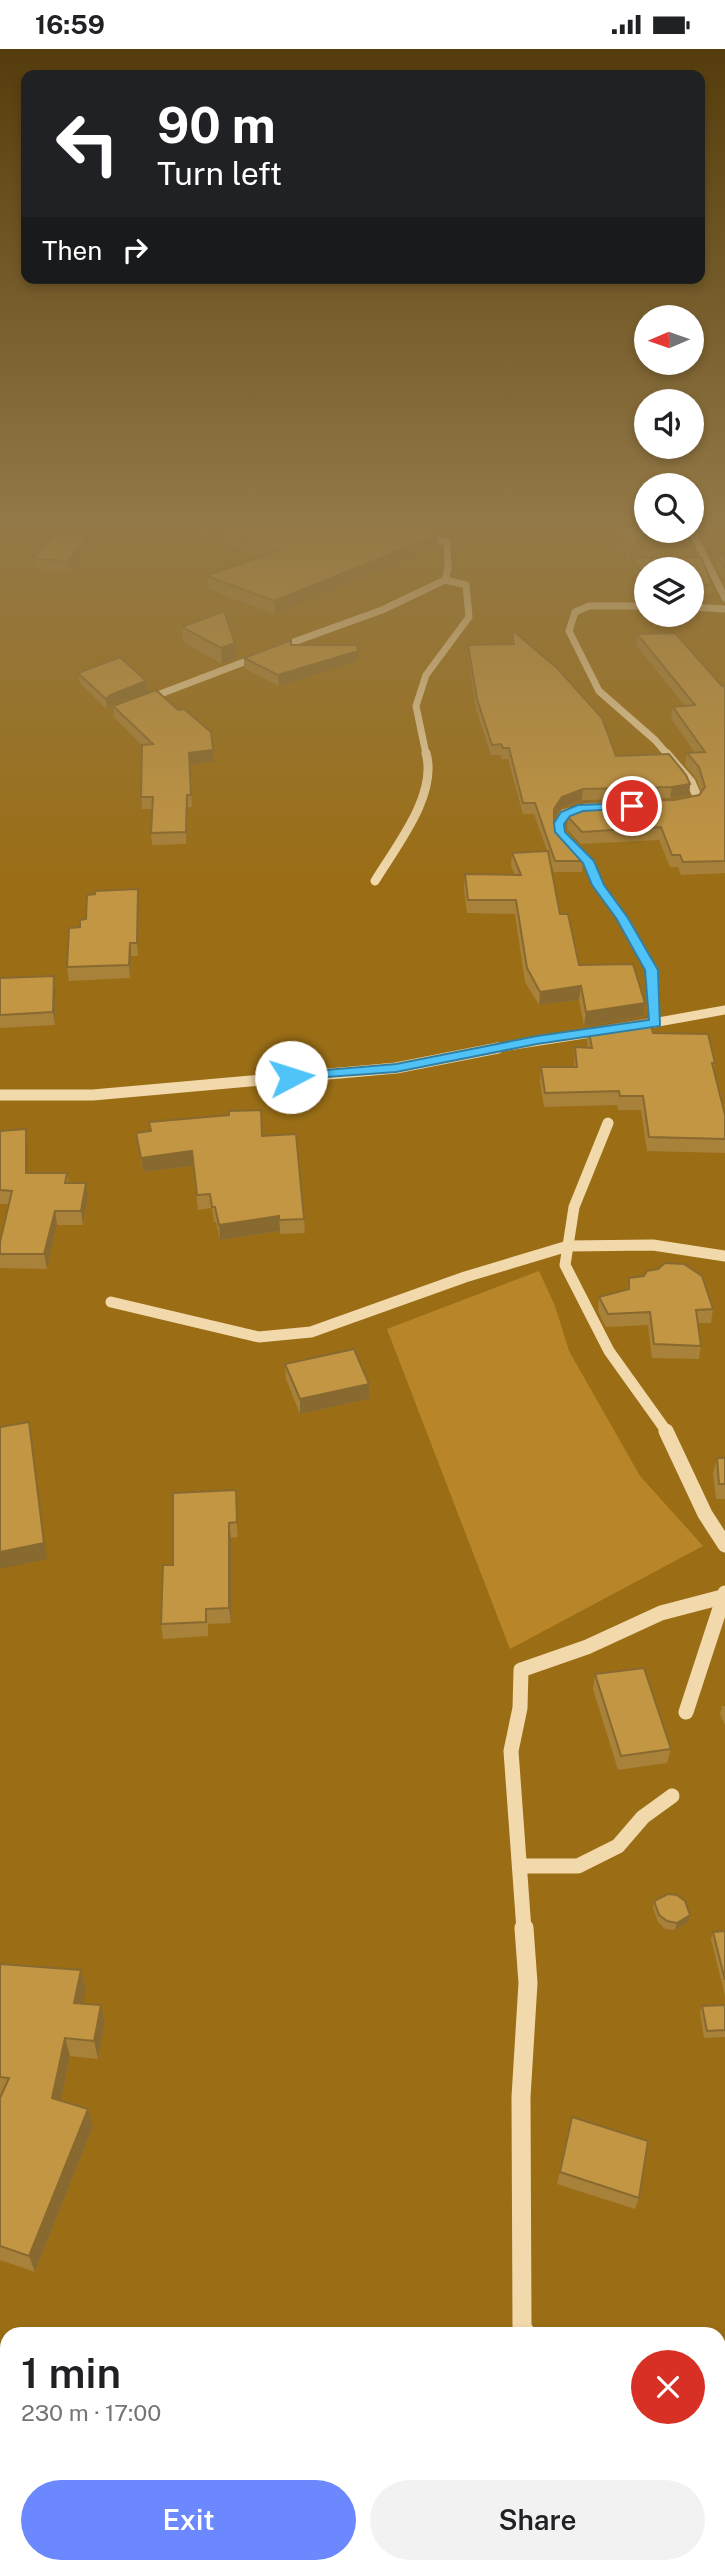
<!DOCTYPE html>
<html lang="en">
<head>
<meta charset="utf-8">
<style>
  body { margin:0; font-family:"Public Sans",sans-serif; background:#f2f2f2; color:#202124; height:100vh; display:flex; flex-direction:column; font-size:26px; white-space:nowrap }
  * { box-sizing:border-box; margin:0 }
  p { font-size:23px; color:#757577 }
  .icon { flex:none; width:38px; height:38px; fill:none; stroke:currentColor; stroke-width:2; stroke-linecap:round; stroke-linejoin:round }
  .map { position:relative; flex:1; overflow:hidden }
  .sheet { position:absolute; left:0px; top:2278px; width:726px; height:247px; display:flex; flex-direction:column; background:#fff; border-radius:21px 21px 0 0; box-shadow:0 4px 10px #0003 }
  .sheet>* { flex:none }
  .hud { position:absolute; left:21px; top:21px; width:684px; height:214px; border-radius:14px; box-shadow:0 4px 10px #0003; background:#202124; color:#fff; overflow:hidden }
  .needle { width:46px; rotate:268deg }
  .controls { position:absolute; left:634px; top:256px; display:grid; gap:14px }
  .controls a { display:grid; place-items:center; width:70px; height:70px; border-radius:50%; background:#fff; box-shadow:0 4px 10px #0003; font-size:35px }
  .pin { position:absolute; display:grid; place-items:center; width:60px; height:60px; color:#fff; margin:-30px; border:4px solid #fff; border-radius:50%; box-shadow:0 2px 7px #0007 }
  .me { position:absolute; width:77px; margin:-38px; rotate:85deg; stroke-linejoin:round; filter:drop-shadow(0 0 5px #0008) }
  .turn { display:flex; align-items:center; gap:24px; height:147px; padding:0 21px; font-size:32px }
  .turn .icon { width:91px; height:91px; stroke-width:2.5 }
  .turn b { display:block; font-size:49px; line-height:60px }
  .then { display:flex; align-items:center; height:66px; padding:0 21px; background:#0003; gap:14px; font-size:26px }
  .round { display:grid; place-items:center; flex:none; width:74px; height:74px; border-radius:37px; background:#f2f2f2 }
  .head { display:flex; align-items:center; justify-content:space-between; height:119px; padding:0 21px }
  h1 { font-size:42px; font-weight:600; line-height:52px }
  .primary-button { display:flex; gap:14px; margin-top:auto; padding:14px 21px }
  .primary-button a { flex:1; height:80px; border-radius:42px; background:#6c88ff; color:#fff; font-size:28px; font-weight:600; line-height:80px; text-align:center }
  .primary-button a+a { background:#f2f2f2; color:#202124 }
  .status { display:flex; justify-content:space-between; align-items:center; height:49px; padding:0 35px; background:#fff; direction:ltr }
  .status svg { height:19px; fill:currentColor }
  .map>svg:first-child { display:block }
  .green { fill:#b88629 }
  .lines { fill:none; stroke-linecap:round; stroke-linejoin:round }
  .minor-far4 { stroke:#f2d9ab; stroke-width:7 }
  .minor-far3 { stroke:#f2d9ab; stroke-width:9 }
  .minor-far2 { stroke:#f2d9ab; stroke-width:11 }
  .minor-far1 { stroke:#f2d9ab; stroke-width:15 }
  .minor { stroke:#f2d9ab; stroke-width:19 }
  .wall { fill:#a8813a }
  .shaded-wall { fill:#88692f }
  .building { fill:#c39643; stroke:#88692f; stroke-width:2 }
  .route { fill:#4fc3f7; stroke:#337fa1; stroke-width:2 }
</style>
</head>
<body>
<div class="status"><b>16:59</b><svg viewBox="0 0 49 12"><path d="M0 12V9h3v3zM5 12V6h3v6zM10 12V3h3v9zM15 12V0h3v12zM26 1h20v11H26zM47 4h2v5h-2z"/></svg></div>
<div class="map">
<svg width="725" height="2525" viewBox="0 0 725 2525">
  <rect width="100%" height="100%" fill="#9b6e16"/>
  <polygon class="green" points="539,1222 555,1257 569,1302 640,1427 703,1497 510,1600 387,1280"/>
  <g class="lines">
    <g class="minor-far4">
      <polyline points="691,481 725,549"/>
      <polyline points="646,557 589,557 575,563 569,582 599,642 655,691 667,705"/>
      <polyline points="691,558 725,560"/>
      <polyline points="277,599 382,561 445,531 448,519 447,493 420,486"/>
      <polyline points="147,650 257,608"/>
      <polyline points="426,705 416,657 426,626 469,568 466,536 445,531"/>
    </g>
    <g class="minor-far3">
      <polyline points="666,704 691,733 697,747 694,752 687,753"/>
      <polyline points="585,758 564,765 559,774 560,783 588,812 598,836 622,869 651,921 655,974"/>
      <path d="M 375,832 C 396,797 438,746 426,704"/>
      <polyline points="636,977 725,961"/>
      <polyline points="489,1000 604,982"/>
    </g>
    <g class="minor-far2">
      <polyline points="0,1046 93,1046 396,1019 498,999"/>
      <polyline points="608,1074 574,1158 565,1216 609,1302 667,1383"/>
      <polyline points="111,1253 259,1288 311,1283 465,1228 568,1197 653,1196 725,1207"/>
    </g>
    <g class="minor-far1">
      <polyline points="666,1382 705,1465 725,1496"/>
      <polyline points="686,1663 725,1544"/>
      <polyline points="521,1817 578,1817 618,1797 643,1768 672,1747"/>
      <polyline points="524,1881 511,1702 520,1659 521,1621 587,1598 661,1564 722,1548"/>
    </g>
    <g class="minor">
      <polyline points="524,1879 528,1934 521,2048 522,2278 527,2286"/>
      <polyline points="719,2444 725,2447"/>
      <polyline points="513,2525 515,2518"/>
    </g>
  </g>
  <g class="wall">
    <polygon points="174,477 407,477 437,486 436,498 275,565 208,540 207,527 261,508"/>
    <polygon points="409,477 469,477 443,486"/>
    <polygon points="598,477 646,477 630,513"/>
    <polygon points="89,495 69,522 35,520 34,510"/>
    <polygon points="718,507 725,507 725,530 720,524 716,517"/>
    <polygon points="701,508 712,536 711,546 691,546 691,520 646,520 646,546 645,546 633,519 634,509"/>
    <polygon points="182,578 235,594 236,609 222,615 183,593"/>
    <polygon points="512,581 616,707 690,735 689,746 670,749 582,751 561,759 554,769 554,774 583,812 582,823 554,823 549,809 560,865 579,916 645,954 643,967 584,977 579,951 539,956 525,933 515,865 467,864 464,839 465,825 515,826 511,817 512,804 547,802 534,765 523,765 508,710 502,710 501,706 491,706 476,660 468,605 468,596 512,595"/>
    <polygon points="637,585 722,637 725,637 725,824 681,826 678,818 670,818 659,791 581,795 567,780 568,768 674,751 699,746 701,743 697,730 685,716 687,704 695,704 671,669 673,658 685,657 636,596"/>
    <polygon points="291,596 358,602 358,612 279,637 244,619 244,609"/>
    <polygon points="78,624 146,632 147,643 111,656 107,661 80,634"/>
    <polygon points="113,657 214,712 190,716 192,758 188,758 186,795 152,796 151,784 152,760 142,760 141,748 142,696 114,668"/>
    <polygon points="138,840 139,852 138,907 131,907 130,929 69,932 67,918 80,878 86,870"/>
    <polygon points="54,927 56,940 55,976 0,979 0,929"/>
    <polygon points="588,978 653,984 715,1014 714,1022 725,1066 725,1104 647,1102 641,1061 618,1061 617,1056 544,1058 540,1032 541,1018 574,1018 575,998 588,999 587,991"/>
    <polygon points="149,1073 262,1087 304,1170 305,1184 280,1185 280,1182 220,1191 216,1173 214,1173 212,1159 198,1161 193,1117 143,1123 136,1084 150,1082"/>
    <polygon points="0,1082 28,1094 28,1124 67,1124 68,1134 88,1148 83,1176 57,1176 47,1220 0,1219 0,1193 9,1155 0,1155"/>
    <polygon points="644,1227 713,1260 711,1274 698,1274 701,1297 699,1310 652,1309 648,1276 606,1278 598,1262 599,1248 627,1241 629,1229"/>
    <polygon points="285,1315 369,1335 369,1350 300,1365 286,1330"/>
    <polygon points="717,1409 725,1409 725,1450 716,1450 713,1424"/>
    <polygon points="236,1441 238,1488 231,1489 231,1574 208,1575 208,1587 163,1590 161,1575"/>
    <polygon points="595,1625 671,1700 667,1714 618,1721 593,1640"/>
    <polygon points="722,1657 725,1657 725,1676 720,1665"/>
    <polygon points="654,1852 690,1866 688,1873 675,1881 665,1880 658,1873 653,1859"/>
    <polygon points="725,1882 725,1947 711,1890 713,1883"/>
    <polygon points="0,1915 81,1921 86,1940 82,1954 101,1956 105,1974 98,2010 70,2007 61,2051 88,2060 93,2078 35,2223 0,2211 0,2049 1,2046 0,2046"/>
    <polygon points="725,1956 725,1988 704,1989 700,1964 702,1957"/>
    <polygon points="572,2068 639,2149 635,2160 557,2135"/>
  </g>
  <g class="shaded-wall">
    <polygon points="444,477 469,477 443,486"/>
    <polygon points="650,481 661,481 630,513 631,500"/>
    <polygon points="88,486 89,495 69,522 68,512"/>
    <polygon points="437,486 436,498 275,565 274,552"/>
    <polygon points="235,594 236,609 222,615 221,599"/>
    <polygon points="358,602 358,612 279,637 278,626"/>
    <polygon points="146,632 147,643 111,656 107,661 106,650 110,646"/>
    <polygon points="213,701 214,712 190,716 192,758 189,704"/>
    <polygon points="690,735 689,746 670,749 672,738"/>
    <polygon points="583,740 582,751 561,759 553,771 554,760 562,748"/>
    <polygon points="187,746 188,758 186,795 186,783"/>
    <polygon points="138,840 139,852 138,907 137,894"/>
    <polygon points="130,894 131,907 130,929 129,916"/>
    <polygon points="54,927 56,940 55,976 53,963"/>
    <polygon points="581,937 579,951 539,956 540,943"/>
    <polygon points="645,954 643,967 584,977 586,963"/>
    <polygon points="26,1080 28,1094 28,1138 26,1124"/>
    <polygon points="192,1102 193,1117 143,1123 141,1109"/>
    <polygon points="86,1134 88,1148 83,1176 81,1162"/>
    <polygon points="55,1162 57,1176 47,1220 44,1205"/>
    <polygon points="279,1167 280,1182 220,1191 219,1176"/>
    <polygon points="369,1335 369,1350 300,1365 300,1350"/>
    <polygon points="29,1373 32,1390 47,1510 0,1520 0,1503"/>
    <polygon points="236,1441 238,1456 238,1488 237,1473"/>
    <polygon points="229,1474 231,1489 231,1574 229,1559"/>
    <polygon points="690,1866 688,1873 675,1881 677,1874"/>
    <polygon points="81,1921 86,1940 79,1972 74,1954"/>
    <polygon points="101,1956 105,1974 98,2010 94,1992"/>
    <polygon points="65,1989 70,2007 58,2066 52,2049"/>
    <polygon points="88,2060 93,2078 35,2223 29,2207"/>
  </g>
  <g class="building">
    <polygon points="209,477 407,477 437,486 274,552 207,527 279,501"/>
    <polygon points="610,477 646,477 646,481 650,481 631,500"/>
    <polygon points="55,484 88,486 68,512 34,510"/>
    <polygon points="718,507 725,507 725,518 721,514"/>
    <polygon points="701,508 712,536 691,536 691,520 646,520 646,535 634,509"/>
    <polygon points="224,562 235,594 221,599 182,578"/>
    <polygon points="512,581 558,620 602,669 616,707 669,705 686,726 690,735 672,738 583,740 562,748 554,760 554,774 581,802 583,812 555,812 535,754 523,754 509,699 503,699 501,695 492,696 477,650 468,596 514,595"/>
    <polygon points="675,584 722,637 725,637 725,812 683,813 680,806 672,806 661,778 582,783 568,768 570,759 585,753 674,751 699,746 705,738 699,718 687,704 705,703 673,658 695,656 637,585"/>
    <polygon points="291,591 291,596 357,596 358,602 278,626 244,609"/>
    <polygon points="120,608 146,632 110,646 106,650 78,624"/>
    <polygon points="156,641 178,661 184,660 211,683 213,701 189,704 191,746 187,746 186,783 151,784 153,748 141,748 142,696 153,695 113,657"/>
    <polygon points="548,802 560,865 568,865 579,916 633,915 645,954 586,963 581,937 540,943 527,919 516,851 468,851 465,825 521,826 512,804"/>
    <polygon points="138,840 137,894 130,894 129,916 67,918 69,879 80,878 80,871 86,870 87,846 95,845 95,842"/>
    <polygon points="54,927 53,963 0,966 0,929"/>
    <polygon points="649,968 653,984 708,985 715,1014 712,1014 725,1066 725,1090 649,1088 643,1047 620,1047 619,1042 545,1044 541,1018 577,1018 575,998 592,999 588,978"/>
    <polygon points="261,1061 262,1087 296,1085 304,1170 279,1171 279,1167 219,1176 215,1158 212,1158 210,1145 197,1146 192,1102 141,1109 136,1084 151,1082 149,1073 229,1066 229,1062"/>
    <polygon points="26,1080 26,1124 67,1124 65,1134 86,1134 81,1162 55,1162 44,1205 0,1205 0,1193 12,1142 0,1141 0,1082"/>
    <polygon points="665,1214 684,1215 702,1227 713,1260 696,1261 701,1297 654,1295 650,1263 608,1265 599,1248 629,1240 629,1229 644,1227 647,1222 658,1220"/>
    <polygon points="354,1300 369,1335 300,1350 285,1315"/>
    <polygon points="29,1373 44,1494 0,1503 0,1378"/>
    <polygon points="717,1409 725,1409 725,1435 719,1435"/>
    <polygon points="236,1441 237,1473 229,1474 229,1559 206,1560 206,1573 161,1575 163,1516 173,1516 173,1444"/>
    <polygon points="644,1619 671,1700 621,1707 595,1625"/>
    <polygon points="668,1845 677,1846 685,1852 690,1866 677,1874 667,1872 659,1866 654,1852"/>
    <polygon points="725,1882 725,1931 713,1883"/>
    <polygon points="0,1915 81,1921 74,1954 101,1956 94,1992 65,1989 52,2049 88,2060 29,2207 0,2197 0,2049 9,2029 0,2028"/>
    <polygon points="725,1956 725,1981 707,1982 702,1957"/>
    <polygon points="572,2068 648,2092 639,2149 560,2123"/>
    <polygon points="333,2518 441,2518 440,2525 331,2525"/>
  </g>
  <linearGradient id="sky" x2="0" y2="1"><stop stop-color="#553c0c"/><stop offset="0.57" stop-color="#937947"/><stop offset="1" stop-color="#937947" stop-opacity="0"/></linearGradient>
  <rect width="725" height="831" fill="url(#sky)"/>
  <polygon class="route" points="632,754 637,757 636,759 583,762 570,767 564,775 565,783 594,812 604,836 628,869 658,921 660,977 537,995 396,1023 286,1031 286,1026 291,1024 396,1015 537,987 649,971 645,921 616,869 592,836 583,814 555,783 554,774 561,763 578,756"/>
</svg>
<div class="controls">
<a><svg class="needle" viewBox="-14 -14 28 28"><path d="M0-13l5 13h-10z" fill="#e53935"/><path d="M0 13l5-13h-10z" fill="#757577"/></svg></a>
<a><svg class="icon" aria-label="sound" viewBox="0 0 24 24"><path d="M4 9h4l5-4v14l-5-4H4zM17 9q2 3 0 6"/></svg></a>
<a><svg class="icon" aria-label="search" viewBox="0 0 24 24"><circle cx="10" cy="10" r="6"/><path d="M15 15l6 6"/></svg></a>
<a><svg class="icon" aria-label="layers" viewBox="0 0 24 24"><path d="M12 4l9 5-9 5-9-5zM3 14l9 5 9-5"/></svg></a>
</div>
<div class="pin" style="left:632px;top:757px;background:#d93025"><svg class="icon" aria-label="arrive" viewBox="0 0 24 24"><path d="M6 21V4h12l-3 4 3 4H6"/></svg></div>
<svg class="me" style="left:291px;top:1028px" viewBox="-20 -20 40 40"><circle r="19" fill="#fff"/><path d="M0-13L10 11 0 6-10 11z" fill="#4fc3f7"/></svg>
<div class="hud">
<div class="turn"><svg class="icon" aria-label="left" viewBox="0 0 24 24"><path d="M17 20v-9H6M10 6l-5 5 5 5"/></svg><div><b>90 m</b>Turn left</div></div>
<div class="then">Then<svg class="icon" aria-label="right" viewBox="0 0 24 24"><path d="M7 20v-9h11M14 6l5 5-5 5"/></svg></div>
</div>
<section class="sheet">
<div class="head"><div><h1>1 min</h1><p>230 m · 17:00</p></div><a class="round" style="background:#d93025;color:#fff"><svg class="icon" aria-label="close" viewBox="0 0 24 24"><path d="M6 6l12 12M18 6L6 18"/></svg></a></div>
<div class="primary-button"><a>Exit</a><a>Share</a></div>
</section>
</div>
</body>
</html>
